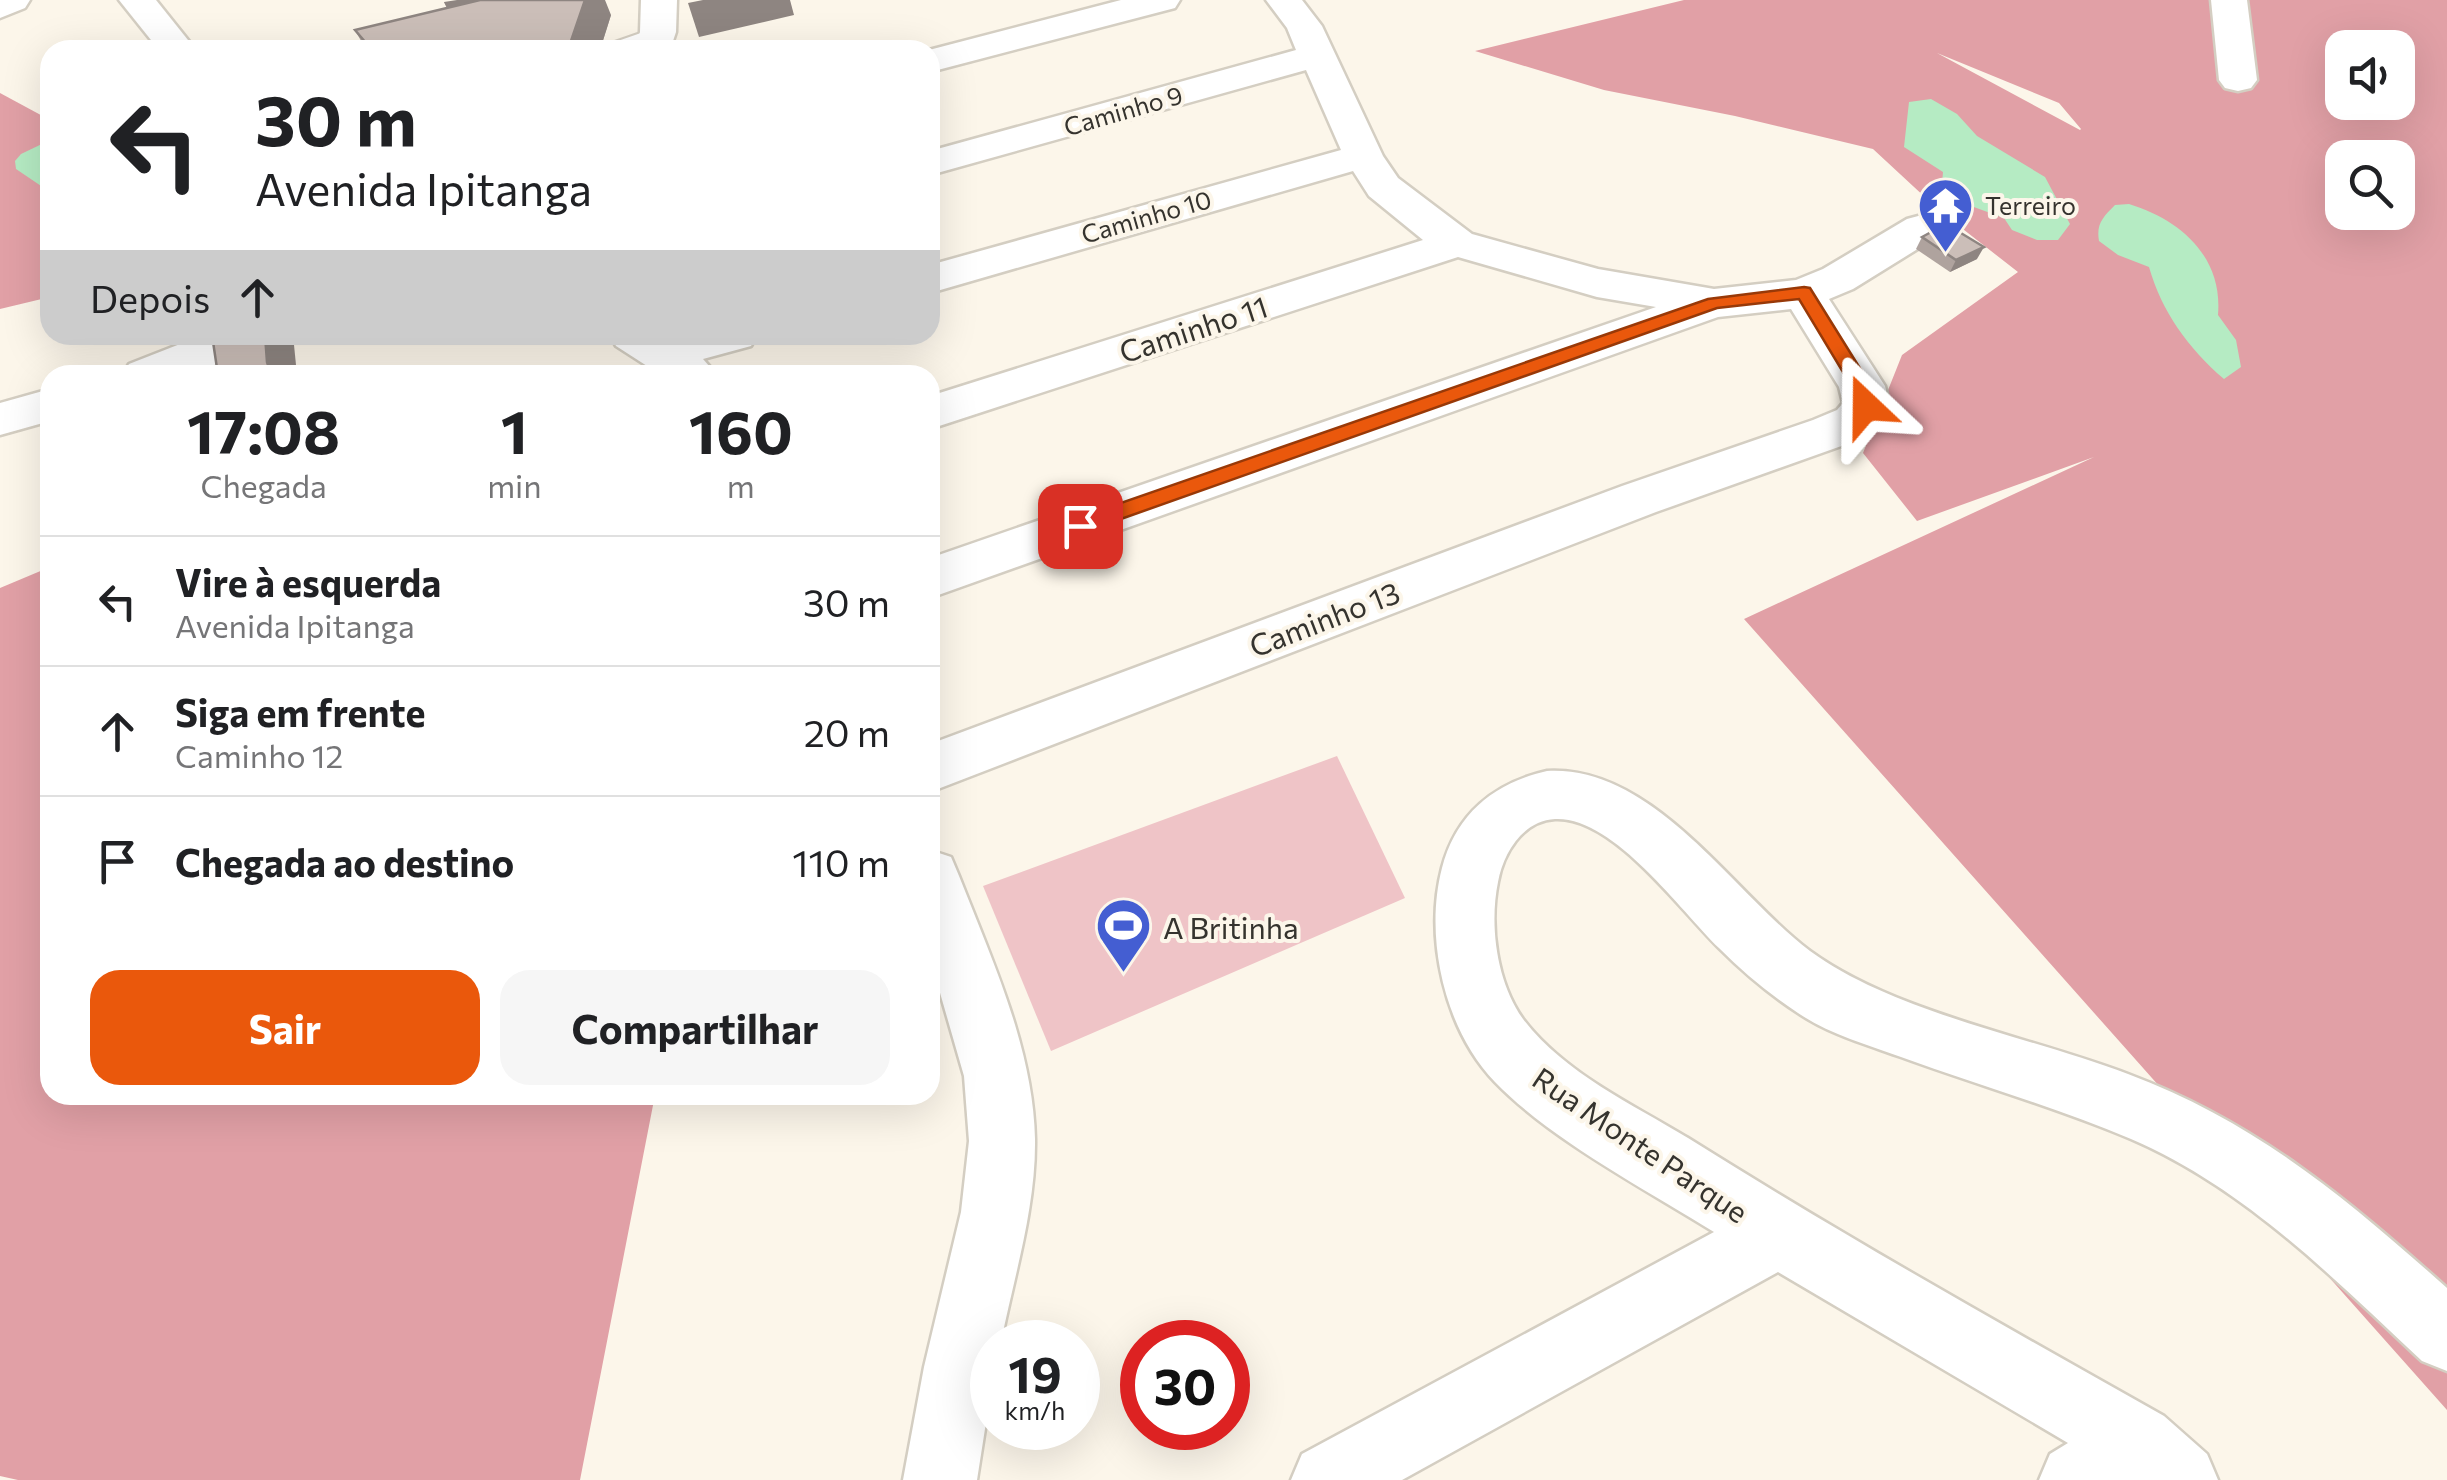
<!DOCTYPE html>
<html lang="pt">
<head>
<meta charset="utf-8">
<style>
  body { margin:0; font-family:Commissioner,sans-serif; background:#f6f6f6; color:#202124; height:100vh; display:flex; flex-direction:column; font-size:38px; white-space:nowrap }
  * { box-sizing:border-box; margin:0 }
  p { font-size:32px; color:#757577 }
  .icon { flex:none; width:55px; height:55px; fill:none; stroke:currentColor; stroke-width:2; stroke-linecap:round; stroke-linejoin:round }
  .map { position:relative; flex:1; overflow:hidden }
  .side { position:absolute; left:40px; top:365px; width:900px; height:740px; display:flex; flex-direction:column; background:#fff; border-radius:30px; box-shadow:0 10px 40px #0002 }
  .side>* { flex:none }
  .guide { position:absolute; left:40px; top:40px; width:900px; height:305px; border-radius:30px; box-shadow:0 10px 40px #0002; background:#fff; color:#202124; overflow:hidden }
  .buttons { position:absolute; left:2325px; top:30px; display:grid; gap:20px }
  .buttons a { display:grid; place-items:center; width:90px; height:90px; border-radius:20px; background:#fff; box-shadow:0 10px 40px #0002; font-size:50px }
  .speed { position:absolute; left:970px; top:1320px; display:flex; gap:20px; font-size:50px; font-weight:700; text-align:center }
  .speed>* { display:grid; place-content:center; width:130px; height:130px; border-radius:50%; background:#fff; box-shadow:0 10px 40px #0002; line-height:1 }
  .speed small { font-size:25px; font-weight:400 }
  .speed .limit { border:15px solid #d22; background:#fff; color:#111 }
  .pin { position:absolute; display:grid; place-items:center; width:85px; height:85px; color:#fff; margin:-42px; border-radius:20px; box-shadow:0 5px 15px #0006 }
  .me { position:absolute; width:110px; margin:-55px; rotate:337deg; stroke-linejoin:round; filter:drop-shadow(0 0 8px #0008) }
  .turn { display:flex; align-items:center; gap:35px; height:210px; padding:0 50px; font-size:45px }
  .turn .icon { width:130px; height:130px; stroke-width:2.5 }
  .turn b { display:block; font-size:70px; line-height:85px }
  .then { display:flex; align-items:center; height:95px; padding:0 50px; background:#0003; gap:20px; font-size:38px }
  .eta { display:flex; justify-content:space-evenly; align-items:center; height:170px; text-align:center }
  .eta b { font-size:60px; font-weight:700; line-height:70px }
  .button { display:flex; gap:20px; margin-top:auto; padding:20px 50px }
  .button a { flex:1; height:115px; border-radius:30px; background:#ea580c; color:#fff; font-size:40px; font-weight:700; line-height:115px; text-align:center }
  .button a+a { background:#f6f6f6; color:#202124 }
  ul { padding:0; list-style:none }
  li { display:flex; align-items:center; gap:30px; height:130px; padding:0 50px; border-top:2px solid #e0e0e0 }
  li div { flex:1 }
  li b { display:block; font-size:38px }
  li em { font-style:normal }
  .map>svg:first-child { display:block }
  .green { fill:#efc4c7 }
  .forest { fill:#e1a0a6; fill-rule:evenodd }
  .water { fill:#b5ebc3 }
  .lines { fill:none; stroke-linecap:round; stroke-linejoin:round }
  .service-casing { stroke:#d4cec2; stroke-width:4 }
  .minor-casing { stroke:#d4cec2; stroke-width:5 }
  .secondary-casing { stroke:#d4cec2; stroke-width:5 }
  .service { fill:#fff; fill-rule:evenodd }
  .minor { fill:#fff; fill-rule:evenodd }
  .secondary { fill:#fff; fill-rule:evenodd }
  .wall { fill:#afa39e }
  .shaded-wall { fill:#8e8581 }
  .building { fill:#cbbeb8; stroke:#8e8581; stroke-width:2.5 }
  .route { fill:#ea580c; stroke:#983908; stroke-width:2.5 }
  .labels { text-anchor:middle; dominant-baseline:central; stroke-width:8; stroke-linejoin:round; paint-order:stroke }
  .far-street-label { font-size:25px; fill:#35332e; stroke:#fcf6ea }
  .far-poi-label { font-size:25px; fill:#35332e; stroke:#fcf6ea; text-anchor:start }
  .street-label { font-size:30px; fill:#35332e; stroke:#fcf6ea }
  .poi-label { font-size:30px; fill:#35332e; stroke:#fcf6ea; text-anchor:start }
</style>
</head>
<body>
<div class="map">
<svg width="2447" height="1480" viewBox="0 0 2447 1480">
  <rect width="100%" height="100%" fill="#fcf6ea"/>
  <polygon class="green" points="1337,756 1405,898 1051,1051 983,886"/>
  <g class="forest">
    <path d="M 1684,0 L 2447,0 L 2447,1410 L 1744,619 L 2094,457 L 1917,521 L 1863,453 L 1902,355 L 2018,272 L 1941,212 L 1873,149 L 1735,116 L 1604,90 L 1475,51 ZM 2342,48 L 2398,48 L 2398,102 L 2342,102 ZM 1937,53 L 2059,103 L 2081,129 L 2080,130 ZM 2342,158 L 2398,158 L 2398,212 L 2342,212 Z"/>
    <polygon points="0,93 50,120 50,297 0,309"/>
    <polygon points="50,567 50,1095 655,1095 580,1480 18,1480 0,1476 0,588"/>
  </g>
  <g class="water">
    <polygon points="1931,99 1957,114 1977,136 2045,177 2070,224 2058,240 2037,240 2012,230 2004,218 1971,206 1950,194 1942,184 1943,172 1904,147 1909,102"/>
    <polygon points="44,143 50,150 50,192 16,169 15,161 21,154"/>
    <path d="M 2129,204 C 2181,220 2223,257 2218,315 L 2236,340 L 2241,367 L 2224,379 C 2188,348 2162,312 2149,267 L 2118,255 L 2099,241 C 2096,224 2103,217 2115,205 Z"/>
  </g>
  <g class="lines">
    <defs>
      <polygon id="service" points="658,27 667,32 664,36 620,50 592,50"/>
      <g id="minor">
        <polygon points="0,0 30,0 25,8 0,18"/>
        <polygon points="119,0 156,0 196,50 159,50"/>
        <polygon points="1121,0 1180,0 1175,8 930,72 929,50"/>
        <polygon points="1266,0 1302,0 1322,26 1383,156 1398,178 1472,234 1598,269 1714,289 1796,280 1823,269 1907,219 1922,215 1937,219 1943,228 1937,237 1853,289 1829,299 1885,386 1890,406 1869,434 1847,444 1656,512 930,792 930,744 1622,486 1813,420 1837,410 1843,403 1839,387 1791,309 1718,317 930,598 930,558 1656,307 1597,297 1458,257 930,429 930,396 1423,240 1369,196 1353,171 930,293 930,265 1341,150 1306,70 930,175 930,151 1296,50 1287,28"/>
        <polygon points="2211,0 2247,0 2257,80 2251,88 2238,91 2225,88 2219,80"/>
        <polygon points="610,335 664,335 670,338 757,335 751,346 703,359 717,375 661,375 616,346"/>
        <path d="M 1547,771 C 1654,765 1733,893 1810,951 C 1895,1013 2028,1036 2128,1074 C 2256,1122 2346,1198 2447,1288 L 2447,1371 L 2422,1361 C 2333,1278 2245,1188 2131,1139 C 2056,1107 1977,1085 1901,1057 C 1865,1044 1829,1034 1798,1013 C 1769,994 1743,972 1719,948 C 1680,910 1613,816 1555,819 C 1522,821 1503,854 1498,882 C 1489,926 1497,983 1523,1019 C 1564,1073 1632,1104 1688,1138 C 1844,1236 2004,1326 2164,1416 L 2207,1454 L 2218,1480 L 2039,1480 L 2050,1454 L 2068,1443 L 1778,1272 L 1402,1480 L 1291,1480 L 1302,1454 L 1714,1232 C 1645,1189 1551,1140 1495,1082 C 1444,1029 1424,937 1442,868 C 1456,814 1494,783 1547,771 Z"/>
        <path d="M 930,850 L 951,857 L 959,876 C 992,960 1033,1048 1035,1139 C 1036,1208 1014,1276 1001,1342 L 992,1342 L 992,1384 L 977,1480 L 903,1480 L 924,1367 L 961,1212 L 969,1141 L 964,1076 L 930,958 Z"/>
      </g>
      <g id="secondary">
        <polygon points="641,0 677,0 676,32 670,50 634,50 640,32"/>
        <polygon points="203,335 268,335 262,346 189,375 122,375 129,364"/>
        <polygon points="50,389 50,421 0,435 0,403"/>
      </g>
    </defs>
    <use href="#service" class="service-casing"/>
    <use href="#minor" class="minor-casing"/>
    <use href="#secondary" class="secondary-casing"/>
    <use href="#service" class="service"/>
    <use href="#minor" class="minor"/>
    <use href="#secondary" class="secondary"/>
  </g>
  <g class="wall">
    <polygon points="444,2 611,15 600,50 366,50 355,30 447,8"/>
    <polygon points="1922,237 1977,259 1950,272 1916,249"/>
  </g>
  <g class="shaded-wall">
    <polygon points="457,0 605,0 611,15 600,50 566,50 456,26 444,2"/>
    <polygon points="703,0 790,0 794,15 699,37 688,3"/>
    <polygon points="1984,247 1977,259 1950,272 1956,260"/>
    <polygon points="265,335 287,335 294,345 297,375 271,375 267,362"/>
  </g>
  <g class="building">
    <polygon points="480,0 585,0 571,41 566,50 372,50 355,30"/>
    <polygon points="1946,224 1984,247 1956,260 1922,237"/>
    <polygon points="212,335 265,335 267,362 271,375 218,375"/>
  </g>
  <polygon class="route" points="1804,287 1810,288 1871,386 1876,406 1873,411 1860,411 1852,387 1799,299 1717,308 1087,531 1080,533 1069,526 1072,520 1708,299"/>
  <defs>
    <symbol id="temple-pin" viewBox="-11 -11 22 30"><path d="M0 17L-7.5 6A9.5 9.5 0 1 1 7.5 6Z" fill="#445ed2" stroke="#fcf6ea"/><path d="M0-6L5-2H3V0L6.5 2.5H4V6H1.5V3h-3V6H-4V2.5H-6.5L-3 0V-2H-5Z" fill="#fff"/></symbol>
    <symbol id="stadium-pin" viewBox="-11 -11 22 30"><path d="M0 17L-7.5 6A9.5 9.5 0 1 1 7.5 6Z" fill="#445ed2" stroke="#fcf6ea"/><path d="M0-5a6.5 5 0 1 0 0 10a6.5 5 0 1 0 0-10ZM-3.5-1.8h7v3.6h-7Z" fill="#fff"/></symbol>
  </defs>
  <g fill-rule="evenodd">
    <use href="#temple-pin" x="1914" y="174" width="63" height="86"/>
    <use href="#stadium-pin" x="1092" y="894" width="63" height="86"/>
  </g>
  <g class="labels">
    <g class="far-street-label">
      <text transform="translate(1123 110) rotate(-16)">Caminho 9</text>
      <text transform="translate(1146 216) rotate(-16)">Caminho 10</text>
    </g>
    <g class="far-poi-label">
      <text x="1985" y="205">Terreiro</text>
    </g>
    <g class="street-label">
      <text transform="translate(1193 328) rotate(-18)">Caminho 11</text>
      <text transform="translate(1324 618) rotate(-21)">Caminho 13</text>
      <text transform="translate(1641 1144) rotate(34)">Rua Monte Parque</text>
    </g>
    <g class="poi-label">
      <text x="1163" y="926">A Britinha</text>
    </g>
  </g>
</svg>
<div class="buttons">
<a><svg class="icon" aria-label="sound" viewBox="0 0 24 24"><path d="M4 9h4l5-4v14l-5-4H4zM17 9q2 3 0 6"/></svg></a>
<a><svg class="icon" aria-label="search" viewBox="0 0 24 24"><circle cx="10" cy="10" r="6"/><path d="M15 15l6 6"/></svg></a>
</div>
<div class="speed"><div>19<small>km/h</small></div><div class="limit">30</div></div>
<div class="pin" style="left:1080px;top:526px;background:#d93025"><svg class="icon" aria-label="arrive" viewBox="0 0 24 24"><path d="M6 21V4h12l-3 4 3 4H6"/></svg></div>
<svg class="me" style="left:1866px;top:406px" viewBox="-20 -20 40 40"><path d="M0-17L14 15 0 8-14 15z" fill="#ea580c" stroke="#fff" stroke-width="4"/></svg>
<div class="guide">
<div class="turn"><svg class="icon" aria-label="left" viewBox="0 0 24 24"><path d="M17 20v-9H6M10 6l-5 5 5 5"/></svg><div><b>30 m</b>Avenida Ipitanga</div></div>
<div class="then">Depois<svg class="icon" aria-label="ahead" viewBox="0 0 24 24"><path d="M12 20V5M6 11l6-6 6 6"/></svg></div>
</div>
<section class="side">
<div class="eta">
<div><b>17:08</b><p>Chegada</p></div>
<div><b>1</b><p>min</p></div>
<div><b>160</b><p>m</p></div>
</div>
<ul>
<li><svg class="icon" aria-label="left" viewBox="0 0 24 24"><path d="M17 20v-9H6M10 6l-5 5 5 5"/></svg><div><b>Vire à esquerda</b><p>Avenida Ipitanga</p></div><em>30 m</em></li>
<li><svg class="icon" aria-label="ahead" viewBox="0 0 24 24"><path d="M12 20V5M6 11l6-6 6 6"/></svg><div><b>Siga em frente</b><p>Caminho 12</p></div><em>20 m</em></li>
<li><svg class="icon" aria-label="arrive" viewBox="0 0 24 24"><path d="M6 21V4h12l-3 4 3 4H6"/></svg><div><b>Chegada ao destino</b></div><em>110 m</em></li>
</ul>
<div class="button"><a>Sair</a><a>Compartilhar</a></div>
</section>
</div>
</body>
</html>
